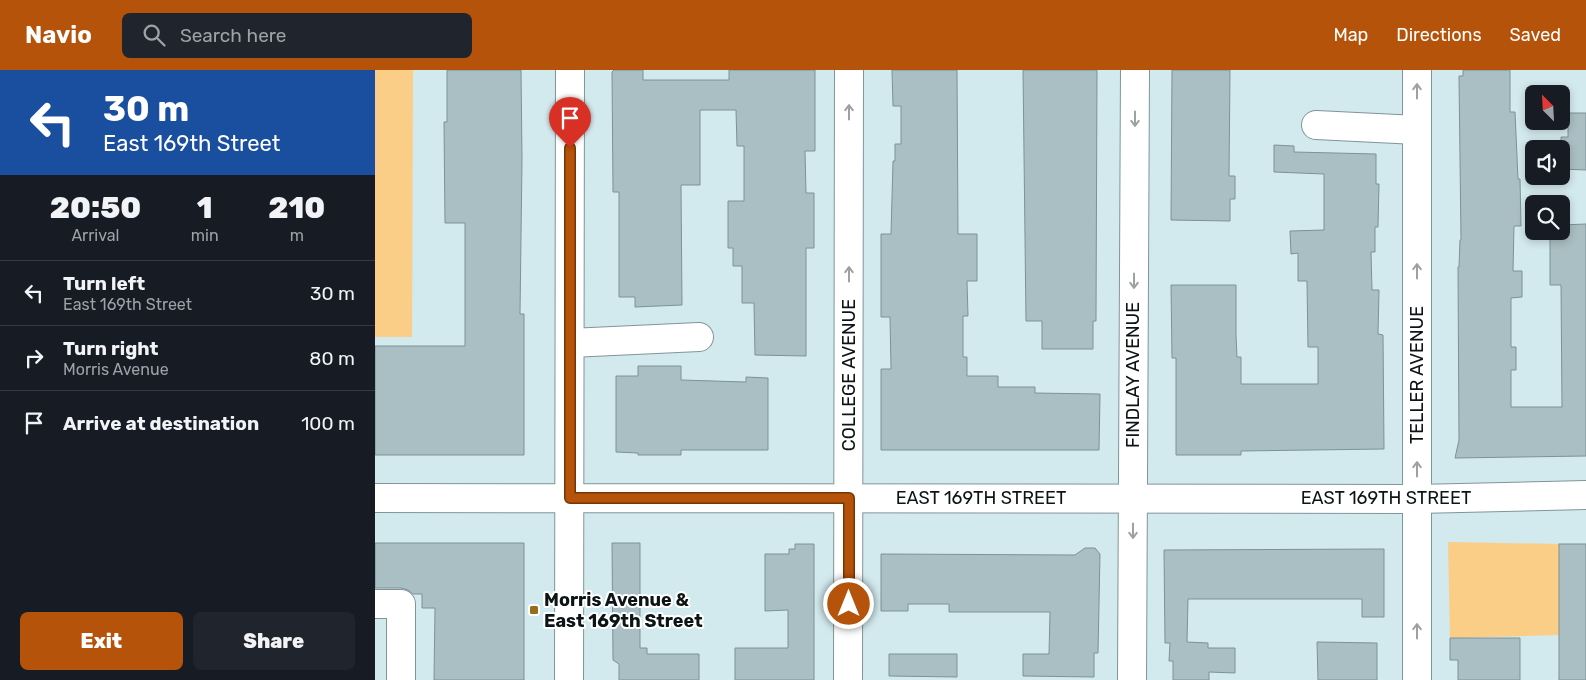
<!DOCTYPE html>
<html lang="en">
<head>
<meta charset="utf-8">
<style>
  body { margin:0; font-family:Rubik,sans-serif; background:#20242c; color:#f1f3f6; height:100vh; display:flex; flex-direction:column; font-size:19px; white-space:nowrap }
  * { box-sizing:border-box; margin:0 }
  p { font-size:16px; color:#9ea1a6 }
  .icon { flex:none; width:28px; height:28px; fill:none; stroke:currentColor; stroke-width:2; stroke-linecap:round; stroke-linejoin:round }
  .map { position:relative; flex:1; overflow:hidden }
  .sheet { display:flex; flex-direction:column; background:#171b24; width:375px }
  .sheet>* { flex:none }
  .top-card { background:#1a4fa0; color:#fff; overflow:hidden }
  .needle { width:32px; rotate:336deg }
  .controls { position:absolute; left:1150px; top:15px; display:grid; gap:10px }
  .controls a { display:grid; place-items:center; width:45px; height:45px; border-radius:8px; background:#171b24; box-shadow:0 2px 8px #0003; font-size:25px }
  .pin { position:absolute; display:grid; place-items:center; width:42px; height:42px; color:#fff; margin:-51px -21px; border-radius:50% 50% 50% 0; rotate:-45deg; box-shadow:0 0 5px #0007 }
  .pin .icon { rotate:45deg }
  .me { position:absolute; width:55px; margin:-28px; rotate:0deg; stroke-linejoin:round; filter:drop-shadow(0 0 4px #0008) }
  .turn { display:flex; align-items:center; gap:18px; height:105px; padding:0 20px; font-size:22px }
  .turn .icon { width:65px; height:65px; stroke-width:2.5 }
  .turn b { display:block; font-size:35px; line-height:42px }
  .eta { display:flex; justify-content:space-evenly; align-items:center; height:85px; text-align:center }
  .eta b { font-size:30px; font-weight:800; line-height:35px }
  .action { display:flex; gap:10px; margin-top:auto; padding:10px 20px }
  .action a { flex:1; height:58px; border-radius:8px; background:#b45309; color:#fff; font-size:20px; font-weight:800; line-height:58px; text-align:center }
  .action a+a { background:#20242c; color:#f1f3f6 }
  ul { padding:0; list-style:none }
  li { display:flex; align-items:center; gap:15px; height:65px; padding:0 20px; border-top:1px solid #363941 }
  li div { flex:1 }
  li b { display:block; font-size:19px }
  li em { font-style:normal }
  header { display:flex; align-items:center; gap:30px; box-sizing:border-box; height:70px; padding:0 25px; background:#b45309; color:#fff }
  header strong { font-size:24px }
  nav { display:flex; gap:28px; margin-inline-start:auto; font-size:18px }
  .search { width:350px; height:45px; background:#20242c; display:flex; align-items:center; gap:12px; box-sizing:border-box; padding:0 18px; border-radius:8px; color:#9ea1a6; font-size:19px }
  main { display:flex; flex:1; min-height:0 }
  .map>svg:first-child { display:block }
  .green { fill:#face86 }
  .building { fill:#aabfc3; stroke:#7d9296 }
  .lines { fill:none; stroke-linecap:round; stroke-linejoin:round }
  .minor-casing { stroke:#819599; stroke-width:30 }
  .minor { stroke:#fff; stroke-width:28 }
  .oneway { stroke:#9ea1a2 }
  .route-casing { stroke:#753606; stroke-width:12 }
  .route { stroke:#b45309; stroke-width:9 }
  .poi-dot { fill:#966d19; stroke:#fff; stroke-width:2 }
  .labels { text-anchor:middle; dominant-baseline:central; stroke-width:4; stroke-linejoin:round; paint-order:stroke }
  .street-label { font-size:18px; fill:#0c1416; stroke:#fff }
  .poi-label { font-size:18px; font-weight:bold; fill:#0c1416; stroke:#fff; text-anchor:start }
</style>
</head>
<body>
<header>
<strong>Navio</strong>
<div class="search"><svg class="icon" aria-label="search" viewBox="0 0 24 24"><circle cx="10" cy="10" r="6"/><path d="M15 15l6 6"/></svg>Search here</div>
<nav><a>Map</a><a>Directions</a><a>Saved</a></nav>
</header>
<main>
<section class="sheet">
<div class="top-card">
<div class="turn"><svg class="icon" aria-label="left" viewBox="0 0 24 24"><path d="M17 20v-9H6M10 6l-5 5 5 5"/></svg><div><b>30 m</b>East 169th Street</div></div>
</div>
<div class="eta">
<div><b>20:50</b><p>Arrival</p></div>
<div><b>1</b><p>min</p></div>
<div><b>210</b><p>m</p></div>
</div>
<ul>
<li><svg class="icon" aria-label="left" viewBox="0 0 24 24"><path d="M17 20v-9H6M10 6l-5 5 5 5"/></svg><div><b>Turn left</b><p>East 169th Street</p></div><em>30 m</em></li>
<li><svg class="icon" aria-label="right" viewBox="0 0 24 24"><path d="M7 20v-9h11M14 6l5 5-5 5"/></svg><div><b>Turn right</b><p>Morris Avenue</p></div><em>80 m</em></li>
<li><svg class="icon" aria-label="arrive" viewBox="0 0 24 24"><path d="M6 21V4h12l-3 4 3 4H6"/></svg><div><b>Arrive at destination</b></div><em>100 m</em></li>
</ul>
<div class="action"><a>Exit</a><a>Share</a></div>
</section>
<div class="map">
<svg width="1211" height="610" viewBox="0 0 1211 610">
  <rect width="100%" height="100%" fill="#d2e9ed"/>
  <g class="green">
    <polygon points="0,0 38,0 37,267 0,267"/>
    <polygon points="1073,472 1184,474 1184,565 1075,568"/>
  </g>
  <g class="building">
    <polygon points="72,0 146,0 147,89 145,244 149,244 149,385 0,385 0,276 90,276 90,153 70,153 69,52 72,52"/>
    <polygon points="239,0 268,0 268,10 354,10 354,0 440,0 440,81 430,81 431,123 439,123 439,178 431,178 431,286 380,285 379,233 367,233 367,196 358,196 358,178 353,178 353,131 369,131 369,76 362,76 361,40 325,40 325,115 306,115 307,235 260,237 260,227 244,227 244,122 238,122 237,2"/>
    <polygon points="517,0 582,0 583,164 602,164 602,211 592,211 593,246 588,246 588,287 592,287 592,306 623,306 623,317 660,317 660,323 725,324 724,380 506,380 506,299 516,299 515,247 506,247 506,164 516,164 518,91 520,91 520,74 526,74 526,36 518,36"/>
    <polygon points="648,0 722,0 721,251 718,251 718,279 667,279 667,251 651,251"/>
    <polygon points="797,0 855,0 854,106 860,106 860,129 855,129 855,151 796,150"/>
    <polygon points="1088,0 1135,0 1135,42 1140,42 1143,109 1145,109 1146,156 1139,156 1138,201 1147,201 1147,227 1136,228 1136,277 1141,277 1141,300 1136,300 1136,337 1187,337 1186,215 1175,215 1175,161 1186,161 1186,155 1211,154 1211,386 1080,388 1084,370 1083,197 1084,197 1085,170 1086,170 1084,6 1088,6"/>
    <polygon points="1193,43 1211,43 1211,100 1186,99 1186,67 1193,67"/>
    <polygon points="899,75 919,76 919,82 1001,84 1001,114 1004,114 1003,157 1000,157 1000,182 996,182 997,220 1004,220 1003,264 1008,265 1009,379 866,381 866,385 801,385 801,288 797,288 796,215 861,215 861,265 862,287 866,287 866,314 943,314 943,277 933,277 932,211 923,211 923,183 916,184 915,161 949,160 949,104 899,102"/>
    <polygon points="263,296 306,296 306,310 371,312 371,307 393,308 393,380 306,380 306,385 263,385 263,383 241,382 241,306 263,306"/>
    <polygon points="0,473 149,473 149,610 59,610 60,538 47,538 47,524 38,524 33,520 26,518 0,518"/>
    <polygon points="237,473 265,473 265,578 272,578 272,584 324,584 324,610 244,610 244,594 238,590"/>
    <polygon points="420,474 439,474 439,610 360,610 360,578 413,578 413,540 390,541 390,484 414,484 414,479 420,479"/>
    <rect x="1184" y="474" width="27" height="136"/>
    <polygon points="710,478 720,478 725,484 723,583 719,583 719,607 648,606 648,584 674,584 675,542 574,542 574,534 533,534 533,541 506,541 506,484 700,485"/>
    <polygon points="1009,479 1009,547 987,547 987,529 813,529 812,572 833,573 833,578 860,578 860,603 834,602 834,610 798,610 798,591 794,591 795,573 790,573 789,480"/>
    <polygon points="1075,568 1145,568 1145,610 1083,610 1083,590 1075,590"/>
    <polygon points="942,572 1002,573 1002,610 943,610"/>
    <polygon points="514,584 582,584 582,607 514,606"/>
  </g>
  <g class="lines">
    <defs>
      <g id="minor">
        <polyline points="1042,0 1042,610"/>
        <polyline points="941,55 1042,60"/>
        <polyline points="195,273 324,267"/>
        <polyline points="0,428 1042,429 1211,425"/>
        <polyline points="0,534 26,534 26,610"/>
        <polyline points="194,610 195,0"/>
        <polyline points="473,610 474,0"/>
        <polyline points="757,610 760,0"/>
      </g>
    </defs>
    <use href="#minor" class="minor-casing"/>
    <use href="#minor" class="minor"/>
  </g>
  <defs><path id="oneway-shaft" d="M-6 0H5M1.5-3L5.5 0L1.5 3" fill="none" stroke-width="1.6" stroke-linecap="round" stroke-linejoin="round" transform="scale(1.25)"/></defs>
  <g class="oneway">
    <use href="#oneway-shaft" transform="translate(1042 21) rotate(-90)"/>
    <use href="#oneway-shaft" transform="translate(474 42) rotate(-90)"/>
    <use href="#oneway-shaft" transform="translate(760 49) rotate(90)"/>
    <use href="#oneway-shaft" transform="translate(1042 201) rotate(-90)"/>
    <use href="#oneway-shaft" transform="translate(474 204) rotate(-90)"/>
    <use href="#oneway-shaft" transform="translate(759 211) rotate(90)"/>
    <use href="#oneway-shaft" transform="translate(1042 399) rotate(-90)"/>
    <use href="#oneway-shaft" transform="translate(758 461) rotate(90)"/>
    <use href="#oneway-shaft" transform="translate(1042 561) rotate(-90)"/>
  </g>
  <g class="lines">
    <defs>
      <polyline id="route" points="195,78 195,428 474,428 474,534"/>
    </defs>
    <use href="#route" class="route-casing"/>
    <use href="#route" class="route"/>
  </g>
  <rect class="poi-dot" x="154" y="535" width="10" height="10" rx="2.5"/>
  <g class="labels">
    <g class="street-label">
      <text transform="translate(474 305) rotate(-90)">COLLEGE AVENUE</text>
      <text transform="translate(758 305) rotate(-90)">FINDLAY AVENUE</text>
      <text transform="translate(1042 305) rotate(-90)">TELLER AVENUE</text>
      <text x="606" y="428">EAST 169TH STREET</text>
      <text x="1011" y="428">EAST 169TH STREET</text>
    </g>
    <g class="poi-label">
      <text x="169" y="530">Morris Avenue &amp;<tspan x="169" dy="21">East 169th Street</tspan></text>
    </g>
  </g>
</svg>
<div class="controls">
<a><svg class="needle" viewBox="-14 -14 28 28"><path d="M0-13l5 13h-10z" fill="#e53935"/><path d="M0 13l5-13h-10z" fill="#9ea1a6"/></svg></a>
<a><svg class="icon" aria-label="sound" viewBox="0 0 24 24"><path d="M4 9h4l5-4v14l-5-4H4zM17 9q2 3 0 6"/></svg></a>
<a><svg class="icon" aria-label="search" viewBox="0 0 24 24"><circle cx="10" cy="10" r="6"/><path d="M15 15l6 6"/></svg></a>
</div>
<div class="pin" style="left:195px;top:78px;background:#d93025"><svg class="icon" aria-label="arrive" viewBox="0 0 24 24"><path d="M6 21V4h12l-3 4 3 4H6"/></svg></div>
<svg class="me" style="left:474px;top:534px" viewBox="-20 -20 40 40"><circle r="17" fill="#b45309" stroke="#fff" stroke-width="3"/><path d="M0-11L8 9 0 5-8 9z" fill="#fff"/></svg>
</div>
</main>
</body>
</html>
